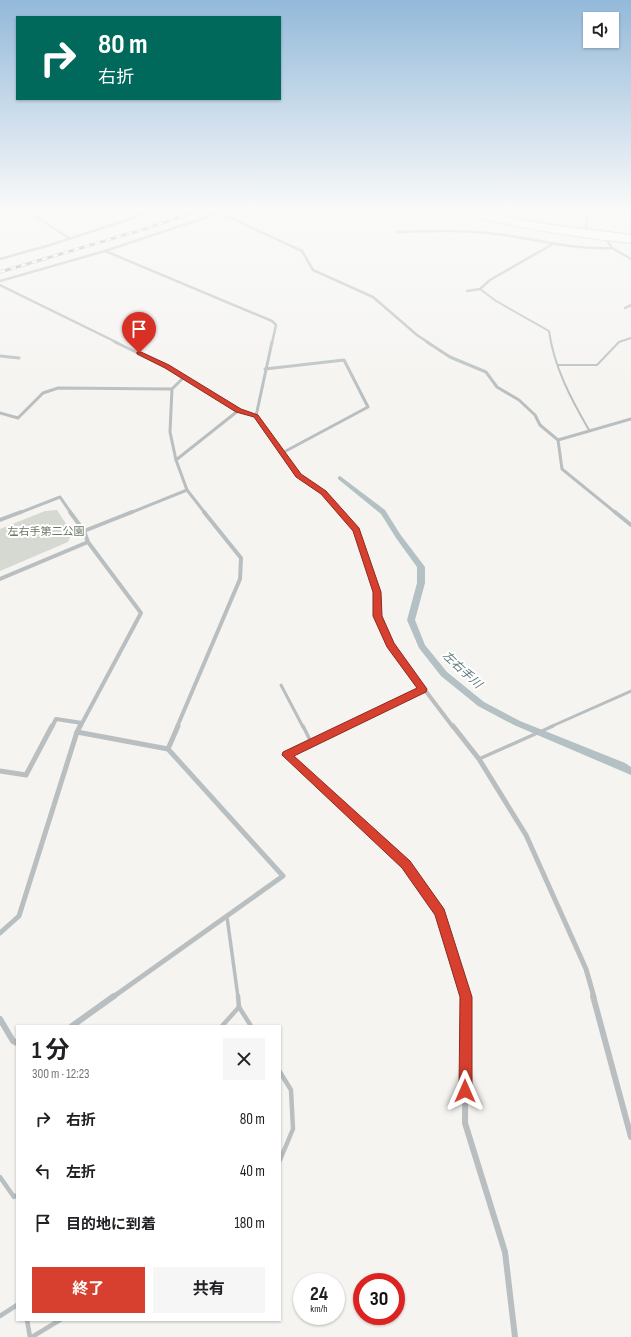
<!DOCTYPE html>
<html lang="ja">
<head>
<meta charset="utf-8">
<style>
  body { margin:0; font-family:"Sofia Sans Condensed","Noto Sans JP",sans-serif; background:#f6f6f6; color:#202124; height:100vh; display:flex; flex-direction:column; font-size:15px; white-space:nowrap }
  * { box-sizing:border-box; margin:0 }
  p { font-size:13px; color:#757577 }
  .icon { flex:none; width:22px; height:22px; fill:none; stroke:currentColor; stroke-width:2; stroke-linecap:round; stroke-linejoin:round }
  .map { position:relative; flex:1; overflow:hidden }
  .drawer { position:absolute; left:16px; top:1025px; width:265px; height:296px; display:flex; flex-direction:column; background:#fff; border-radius:0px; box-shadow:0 1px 3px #0004 }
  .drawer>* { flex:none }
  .guide { position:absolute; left:16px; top:16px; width:265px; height:84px; border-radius:0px; box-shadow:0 1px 3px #0004; background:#00695c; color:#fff; overflow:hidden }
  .buttons { position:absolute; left:583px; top:12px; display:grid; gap:8px }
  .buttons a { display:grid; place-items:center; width:36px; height:36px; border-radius:0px; background:#fff; box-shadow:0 1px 3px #0004; font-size:20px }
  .speed { position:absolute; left:293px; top:1273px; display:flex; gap:8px; font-size:20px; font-weight:700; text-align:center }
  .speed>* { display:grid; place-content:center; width:52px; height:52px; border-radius:50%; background:#fff; box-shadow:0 1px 3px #0004; line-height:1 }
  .speed small { font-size:10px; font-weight:400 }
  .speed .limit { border:6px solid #d22; background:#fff; color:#111 }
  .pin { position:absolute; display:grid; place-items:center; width:34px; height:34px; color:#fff; margin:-41px -17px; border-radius:50% 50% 50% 0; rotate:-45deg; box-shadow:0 0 4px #0007 }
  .pin .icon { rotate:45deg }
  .me { position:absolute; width:44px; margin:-22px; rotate:0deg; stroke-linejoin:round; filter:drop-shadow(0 0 3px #0008) }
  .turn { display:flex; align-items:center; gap:14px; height:84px; padding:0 16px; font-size:18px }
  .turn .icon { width:52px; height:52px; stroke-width:2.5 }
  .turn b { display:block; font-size:28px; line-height:34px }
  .round { display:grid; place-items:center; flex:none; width:42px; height:42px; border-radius:0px; background:#f6f6f6 }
  .headline { display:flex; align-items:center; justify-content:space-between; height:68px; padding:0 16px }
  h1 { font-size:24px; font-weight:700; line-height:30px }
  .action { display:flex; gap:8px; margin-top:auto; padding:8px 16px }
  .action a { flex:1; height:46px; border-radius:0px; background:#d7402f; color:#fff; font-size:16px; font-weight:700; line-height:46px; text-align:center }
  .action a+a { background:#f6f6f6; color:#202124 }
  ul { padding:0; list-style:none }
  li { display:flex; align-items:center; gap:12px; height:52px; padding:0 16px }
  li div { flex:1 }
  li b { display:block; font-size:15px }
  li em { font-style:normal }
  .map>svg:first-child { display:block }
  .green { fill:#d5d9d1 }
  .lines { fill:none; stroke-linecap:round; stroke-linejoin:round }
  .stream { fill:#b3c1c4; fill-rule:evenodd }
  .secondary-casing { stroke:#aeb5b8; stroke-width:2 }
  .lane-far3 { stroke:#b9bfc1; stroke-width:2 }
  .lane-far2 { stroke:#b9bfc1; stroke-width:3 }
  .lane-far1 { stroke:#b9bfc1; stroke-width:3.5 }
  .lane { stroke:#b9bfc1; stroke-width:4.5 }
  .street-far4 { stroke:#b9bfc1; stroke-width:2.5 }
  .street-far3 { stroke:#b9bfc1; stroke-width:3 }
  .street-far2 { stroke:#b9bfc1; stroke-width:4 }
  .street-far1 { stroke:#b9bfc1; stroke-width:5 }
  .street { stroke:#b9bfc1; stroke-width:6 }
  .secondary { fill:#fff; fill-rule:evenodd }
  .rail-casing { stroke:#9ca4a7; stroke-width:3 }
  .rail { stroke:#fff; stroke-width:2; stroke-dasharray:5.5; stroke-linecap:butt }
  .route { fill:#d7402f; stroke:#8c2a1f }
  .labels { text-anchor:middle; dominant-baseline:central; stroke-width:4; stroke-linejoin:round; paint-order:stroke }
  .park-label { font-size:11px; fill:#6b7864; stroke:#fff }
  .water-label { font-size:12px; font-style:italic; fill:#617a7e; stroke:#fff }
</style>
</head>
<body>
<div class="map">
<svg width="631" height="1337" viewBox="0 0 631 1337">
  <rect width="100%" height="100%" fill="#f5f4f1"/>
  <polygon class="green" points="57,510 72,533 68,542 0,571 0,529 45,511"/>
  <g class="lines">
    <polygon class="stream" points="340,476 385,510 400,534 425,567 425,583 415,620 425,645 447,672 484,702 520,721 625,763 631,767 631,775 514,725 478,706 441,676 419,648 407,620 417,583 417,567 396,538 381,514 338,479 338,477"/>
    <defs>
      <path id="secondary" d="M 441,207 L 461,207 L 538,223 L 631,235 L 631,243 C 567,236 505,226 443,209 Z"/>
    </defs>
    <use href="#secondary" class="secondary-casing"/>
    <g class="lane-far3">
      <path d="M 480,289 L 496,301 L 549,331 C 554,367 571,399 589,430"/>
      <polyline points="558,365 597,365 619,342 631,338"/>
    </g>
    <g class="lane-far2">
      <polyline points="281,685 303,727"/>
      <polyline points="550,727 631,691"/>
    </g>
    <g class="lane-far1">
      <polyline points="303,726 311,742"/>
      <polyline points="479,759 553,726"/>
      <polyline points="227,917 238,997"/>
    </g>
    <g class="lane">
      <polyline points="238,996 239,1007 251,1026"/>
      <polyline points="222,1026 239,1007"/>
      <polyline points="280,1072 291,1090 293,1129 280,1160"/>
      <polyline points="0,1177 14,1197 17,1195"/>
      <polyline points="0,1316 17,1305"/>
      <polyline points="27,1320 30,1337"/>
      <polyline points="32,1337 60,1320"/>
    </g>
    <g class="street-far4">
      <polyline points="21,207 69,238"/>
      <polyline points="220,213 302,251 313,270 373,297 417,335 429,343"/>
      <path d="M 397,232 C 430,231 464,230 497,234 C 536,239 573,250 612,248"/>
      <polyline points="586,233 587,207"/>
      <polyline points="604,236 612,248 631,259"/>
      <polyline points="105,251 272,321 276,325 272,343"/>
      <polyline points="0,259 50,245 167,207"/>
      <polyline points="0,281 105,251 237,207"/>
      <polyline points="0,285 118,343"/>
      <polyline points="467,291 480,289 490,280 551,245"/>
      <polyline points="625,308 631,305"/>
    </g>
    <g class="street-far3">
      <polyline points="115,342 167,367 239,410 256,416 299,475 323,493 341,513"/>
      <polyline points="427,342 450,357 486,372 497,387 519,400 535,415 540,425 558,440"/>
      <polyline points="0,356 19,358"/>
      <polyline points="265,369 344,360 368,407 282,453"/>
      <polyline points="184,377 172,389 170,432 176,460 187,490 205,513"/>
      <polyline points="0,413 18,418 43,393 58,388 172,389"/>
      <polyline points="256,416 272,342"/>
      <polyline points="176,460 239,410"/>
      <polyline points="19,513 60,497 71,513"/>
      <polyline points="130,513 187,490"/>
      <polyline points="616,513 562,469 558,440 631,419"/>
    </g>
    <g class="street-far2">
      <polyline points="70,512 84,531 88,542 141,613 80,727"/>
      <polyline points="340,512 356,530 377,592 377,616 390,644 453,727"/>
      <polyline points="615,512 631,525"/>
      <polyline points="0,520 21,512"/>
      <polyline points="84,531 132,512"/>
      <polyline points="0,579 88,542"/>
      <polyline points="52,727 56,719 82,723"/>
      <polyline points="177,727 240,579 241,558 204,512"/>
      <polyline points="345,727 423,689"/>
    </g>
    <g class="street-far1">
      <polyline points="347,726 287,755 406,864 440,912 466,997"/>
      <polyline points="453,726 479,759 526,835 586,969 594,997"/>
      <polyline points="77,732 168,749"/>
      <polyline points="0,771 26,775 52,726"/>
      <polyline points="0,933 19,916 77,732 80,726"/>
      <polyline points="113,997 283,876 168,749 178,726"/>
    </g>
    <g class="street">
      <polyline points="466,996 465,1123 505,1252 515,1337"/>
      <polyline points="593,996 631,1137"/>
      <polyline points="0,1019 13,1041 17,1043"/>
      <polyline points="72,1026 114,996"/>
    </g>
    <use href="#secondary" class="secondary"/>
    <defs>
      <polyline id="rail" points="0,272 148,228 208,207"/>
    </defs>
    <use href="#rail" class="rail-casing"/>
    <use href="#rail" class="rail"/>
  </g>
  <linearGradient id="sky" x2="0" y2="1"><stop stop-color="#93b9da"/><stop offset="0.53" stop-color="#fafaf9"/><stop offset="1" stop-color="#fafaf9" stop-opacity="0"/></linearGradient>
  <rect width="631" height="394" fill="url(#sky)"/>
  <polygon class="route" points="137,352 141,352 169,365 241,409 258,415 301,474 326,491 359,528 381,592 382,616 394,643 427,689 426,692 294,756 410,861 444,909 472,997 472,1091 470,1096 465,1098 460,1096 459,1091 460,997 435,915 402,868 282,755 283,752 417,688 387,647 373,616 373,592 353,531 321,494 296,477 254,417 236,412 165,368 137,354"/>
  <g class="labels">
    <g class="park-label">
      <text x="46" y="531">左右手第二公園</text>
    </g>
    <g class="water-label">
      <text transform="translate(462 670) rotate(43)">左右手川</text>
    </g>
  </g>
</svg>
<div class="buttons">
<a><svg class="icon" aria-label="sound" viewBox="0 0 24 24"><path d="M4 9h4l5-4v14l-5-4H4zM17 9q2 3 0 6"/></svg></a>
</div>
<div class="speed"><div>24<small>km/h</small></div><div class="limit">30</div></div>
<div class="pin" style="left:139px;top:353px;background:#d93025"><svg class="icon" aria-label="arrive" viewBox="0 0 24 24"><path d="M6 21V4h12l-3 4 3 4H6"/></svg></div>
<svg class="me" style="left:465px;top:1091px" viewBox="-20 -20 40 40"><path d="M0-17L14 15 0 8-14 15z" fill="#d7402f" stroke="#fff" stroke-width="4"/></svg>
<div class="guide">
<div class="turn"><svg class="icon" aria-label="right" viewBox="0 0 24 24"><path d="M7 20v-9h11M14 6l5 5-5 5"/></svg><div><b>80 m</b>右折</div></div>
</div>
<section class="drawer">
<div class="headline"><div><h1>1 分</h1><p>300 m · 12:23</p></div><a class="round"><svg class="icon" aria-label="close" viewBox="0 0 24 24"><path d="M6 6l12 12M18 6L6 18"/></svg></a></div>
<ul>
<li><svg class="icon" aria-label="right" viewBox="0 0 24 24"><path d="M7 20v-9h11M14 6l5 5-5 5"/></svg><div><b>右折</b></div><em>80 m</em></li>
<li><svg class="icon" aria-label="left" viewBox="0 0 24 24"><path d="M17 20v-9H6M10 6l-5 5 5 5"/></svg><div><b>左折</b></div><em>40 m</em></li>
<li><svg class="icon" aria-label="arrive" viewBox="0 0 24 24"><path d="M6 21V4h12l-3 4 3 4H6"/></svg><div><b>目的地に到着</b></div><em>180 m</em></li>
</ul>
<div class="action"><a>終了</a><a>共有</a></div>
</section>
</div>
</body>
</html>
